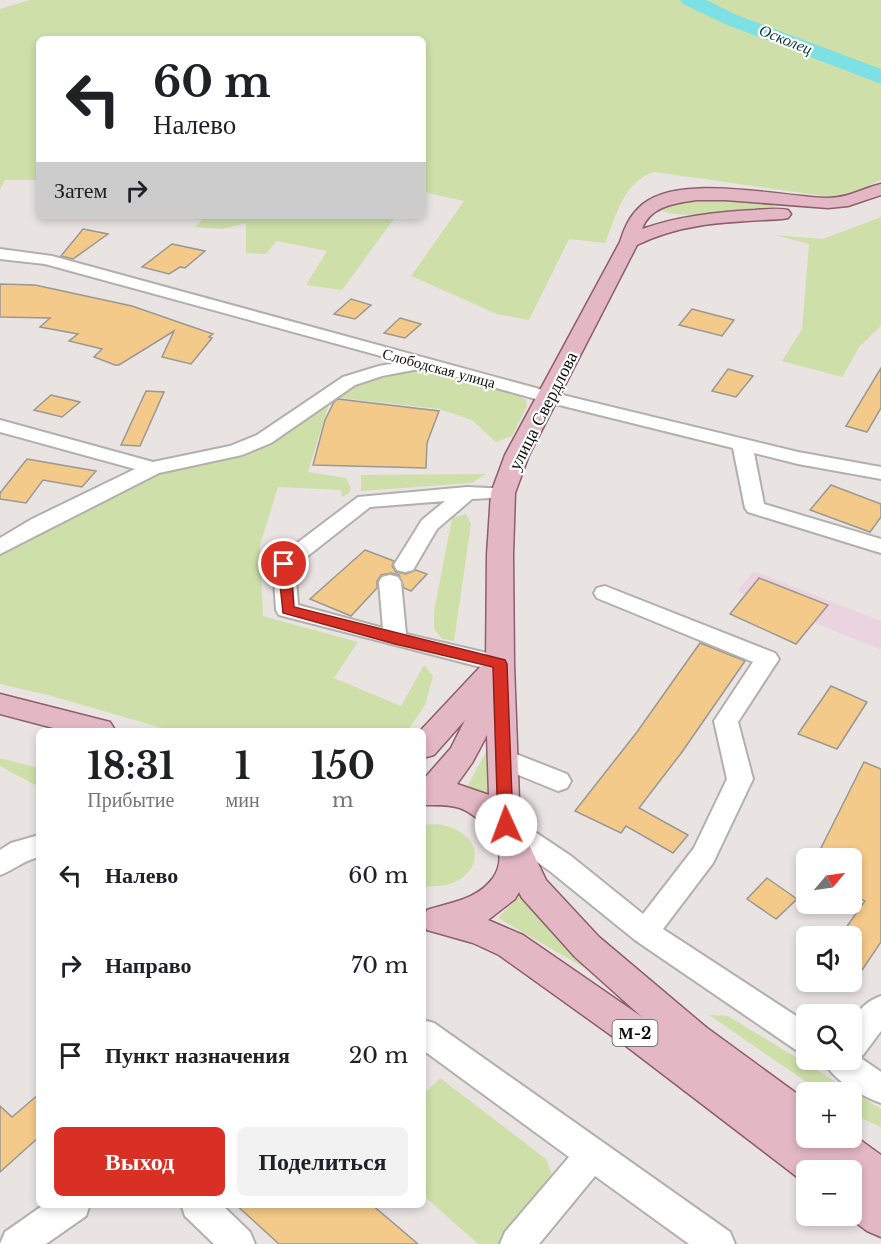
<!DOCTYPE html>
<html lang="ru">
<head>
<meta charset="utf-8">
<style>
  body { margin:0; font-family:"Libre Baskerville",serif; background:#f2f2f2; color:#202124; height:100vh; display:flex; flex-direction:column; font-size:22px; white-space:nowrap }
  * { box-sizing:border-box; margin:0 }
  p { font-size:20px; color:#757577 }
  .icon { flex:none; width:33px; height:33px; fill:none; stroke:currentColor; stroke-width:2; stroke-linecap:round; stroke-linejoin:round }
  .map { position:relative; flex:1; overflow:hidden }
  .panel { position:absolute; left:36px; top:728px; width:390px; height:480px; display:flex; flex-direction:column; background:#fff; border-radius:9px; box-shadow:0 3px 9px #0003 }
  .panel>* { flex:none }
  .banner { position:absolute; left:36px; top:36px; width:390px; height:183px; border-radius:9px; box-shadow:0 3px 9px #0003; background:#fff; color:#202124; overflow:hidden }
  .needle { width:39px; rotate:61deg }
  .tools { position:absolute; left:796px; top:848px; display:grid; gap:12px }
  .tools a { display:grid; place-items:center; width:66px; height:66px; border-radius:9px; background:#fff; box-shadow:0 3px 9px #0003; font-size:30px }
  .pin { position:absolute; display:grid; place-items:center; width:51px; height:51px; color:#fff; margin:-26px; border:3px solid #fff; border-radius:50%; box-shadow:0 2px 6px #0007 }
  .me { position:absolute; width:66px; margin:-33px; rotate:358deg; stroke-linejoin:round; filter:drop-shadow(0 0 4px #0008) }
  .turn { display:flex; align-items:center; gap:21px; height:126px; padding:0 18px; font-size:27px }
  .turn .icon { width:78px; height:78px; stroke-width:2.5 }
  .turn b { display:block; font-size:42px; line-height:51px }
  .then { display:flex; align-items:center; height:57px; padding:0 18px; background:#0003; gap:12px; font-size:22px }
  .eta { display:flex; justify-content:space-evenly; align-items:center; height:102px; text-align:center }
  .eta b { font-size:36px; font-weight:700; line-height:42px }
  .button { display:flex; gap:12px; margin-top:auto; padding:12px 18px }
  .button a { flex:1; height:69px; border-radius:9px; background:#d93025; color:#fff; font-size:24px; font-weight:700; line-height:69px; text-align:center }
  .button a+a { background:#f2f2f2; color:#202124 }
  ul { padding:0; list-style:none }
  li { display:flex; align-items:center; gap:18px; height:90px; padding:0 18px }
  li div { flex:1 }
  li b { display:block; font-size:22px }
  li em { font-style:normal }
  .map>svg:first-child { display:block }
  .industrial { fill:#ebd4e0 }
  .green { fill:#cedfaa }
  .lines { fill:none; stroke-linecap:round; stroke-linejoin:round }
  .river { fill:#7ce0e4; fill-rule:evenodd }
  .building { fill:#f4ca8a; stroke:#9a9894; stroke-width:1.5 }
  .minor-casing { stroke:#b3afac; stroke-width:4 }
  .major-casing { stroke:#8d5e6b; stroke-width:3 }
  .minor { fill:#fff; fill-rule:evenodd }
  .major { fill:#e3b8c4; fill-rule:evenodd }
  .route { fill:#d93025; stroke:#8d1f18; stroke-width:1.5 }
  .labels { text-anchor:middle; dominant-baseline:central; stroke-width:4.5; stroke-linejoin:round; paint-order:stroke }
  .far-street-label { font-size:15px; fill:#0f0e0d; stroke:#fff }
  .far-water-label { font-size:16px; font-style:italic; fill:#07393b; stroke:#fff }
  .shield { fill:#fff; stroke:#575656; stroke-width:1.5 }
  .shield-label { font-size:16px; font-weight:bold; fill:#0f0e0d }
  .street-label { font-size:18px; fill:#0f0e0d; stroke:#fff }
</style>
</head>
<body>
<div class="map">
<svg width="881" height="1244" viewBox="0 0 881 1244">
  <rect width="100%" height="100%" fill="#e9e4e2"/>
  <polygon class="industrial" points="754,571 881,621 881,650 737,591"/>
  <g class="green">
    <path d="M 30,0 L 881,0 L 881,180 L 850,194 L 831,197 L 654,172 C 622,183 617,215 605,243 L 569,239 L 529,320 L 497,314 L 411,276 L 464,201 L 423,192 L 423,39 L 39,39 L 39,180 L 5,180 L 0,190 L 0,9 Z"/>
    <path d="M 716,199 L 772,205 L 775,207 C 759,213 676,219 663,211 L 662,206 L 671,202 Z"/>
    <polygon points="206,216 396,216 342,290 306,285 327,251 277,241 266,254 246,253 246,223 223,229 195,227"/>
    <polygon points="881,217 881,326 860,346 842,377 782,361 802,329 809,244 775,235 823,239"/>
    <path d="M 432,369 L 514,393 L 526,400 L 527,406 L 512,436 L 496,442 L 472,420 L 439,409 L 331,397 L 308,472 L 346,478 L 351,488 L 349,493 L 342,497 L 341,490 L 278,487 L 260,545 L 263,616 L 358,642 L 334,678 L 401,706 L 424,665 L 433,676 L 425,705 L 408,730 L 169,730 L 48,695 L 0,684 L 0,556 C 51,526 104,491 161,473 C 188,464 225,463 250,452 C 278,439 298,417 324,400 C 360,378 390,373 432,369 Z"/>
    <polygon points="486,474 472,483 361,491 361,475"/>
    <polygon points="466,514 471,524 454,641 442,639 434,629 434,612 452,518"/>
    <polygon points="493,739 491,795 467,787"/>
    <polygon points="0,758 39,768 39,787 0,766"/>
    <path d="M 438,824 C 497,835 480,892 423,886 L 423,825 Z"/>
    <polygon points="520,895 590,971 498,918"/>
    <polygon points="709,1015 728,1016 881,1109 881,1127 852,1114 852,1092 821,1092"/>
    <polygon points="440,1078 546,1159 554,1180 502,1244 478,1244 423,1195 423,1095"/>
  </g>
  <g class="lines">
    <polygon class="river" points="680,0 706,0 739,16 881,69 881,84 725,24 683,4"/>
  </g>
  <g class="building">
    <polygon points="83,229 108,234 73,259 61,256"/>
    <polygon points="172,244 205,251 185,268 180,267 169,274 142,267"/>
    <polygon points="0,284 35,285 132,306 213,334 209,337 212,338 191,364 162,357 174,331 119,365 115,365 94,357 102,349 69,341 78,334 40,327 50,318 0,317"/>
    <polygon points="351,299 371,305 355,319 334,314"/>
    <polygon points="692,309 734,320 722,336 679,325"/>
    <polygon points="400,318 421,324 405,338 384,333"/>
    <polygon points="881,368 881,408 867,432 846,426"/>
    <polygon points="728,369 753,376 736,397 712,391"/>
    <polygon points="146,391 164,392 140,446 121,445"/>
    <polygon points="51,395 80,402 62,417 34,410"/>
    <polygon points="338,399 439,411 427,443 426,468 313,465 325,420 334,402"/>
    <polygon points="27,459 96,471 82,487 43,480 26,503 0,499 0,493"/>
    <polygon points="831,485 881,504 881,517 870,532 810,510"/>
    <polygon points="365,550 394,561 392,566 396,572 406,574 416,570 427,574 411,591 404,588 399,575 391,573 381,575 377,581 377,588 351,616 310,599"/>
    <polygon points="759,578 828,605 796,644 730,614"/>
    <polygon points="700,643 745,661 682,752 639,808 688,835 673,853 626,826 621,833 575,811 637,732"/>
    <polygon points="831,686 867,702 837,749 798,734"/>
    <polygon points="864,762 881,769 881,942 852,985 852,936 840,936 865,901 852,895 852,858 816,858"/>
    <polygon points="767,878 797,899 776,919 747,899"/>
    <polygon points="39,1094 39,1137 0,1172 0,1106 12,1117"/>
    <polygon points="235,1204 371,1204 418,1244 279,1244"/>
  </g>
  <g class="lines">
    <defs>
      <g id="minor">
        <polygon points="0,249 52,256 554,393 798,452 881,467 881,479 798,464 754,453 764,504 881,539 881,553 748,512 745,508 733,448 543,401 424,368 382,376 355,385 271,443 242,455 159,473 0,554 0,538 32,519 135,469 0,432 0,420 153,462 230,446 257,435 343,377 379,366 403,362 45,264 0,259"/>
        <polygon points="467,487 510,489 513,493 510,497 472,499 437,529 413,570 405,572 397,570 394,565 422,520 445,501 370,507 295,566 298,605 383,628 379,582 382,577 390,575 398,577 401,582 406,634 508,658 512,664 508,670 500,672 279,615 276,610 273,564 276,559 358,497"/>
        <polygon points="605,586 775,653 779,659 738,722 753,779 713,863 663,929 807,1023 807,1054 796,1050 635,940 551,872 496,832 492,825 496,818 505,815 514,818 571,856 643,914 694,848 727,779 714,721 753,662 597,598 594,593 597,588"/>
        <polygon points="503,749 567,774 571,781 567,788 558,791 494,765 490,758 494,751"/>
        <path d="M 39,835 L 39,857 C 24,860 14,870 0,875 L 0,850 L 11,843 Z"/>
        <path d="M 881,996 L 881,1031 L 863,1055 L 858,1056 L 881,1072 L 881,1103 C 862,1096 832,1080 824,1061 L 825,1059 L 852,1059 C 852,1031 850,1007 881,996 Z"/>
        <polygon points="423,1020 434,1023 730,1232 735,1244 689,1244 595,1176 539,1244 500,1244 505,1232 569,1157 423,1050"/>
        <polygon points="45,1204 90,1204 86,1216 46,1244 0,1244 5,1232"/>
        <polygon points="181,1204 221,1204 250,1232 255,1244 214,1244 185,1216"/>
      </g>
      <g id="major">
        <path d="M 881,184 L 881,195 L 848,206 L 828,208 L 725,200 L 697,200 C 676,203 650,206 642,229 C 679,216 716,212 755,210 C 766,209 778,208 788,210 L 791,214 L 788,218 L 782,219 C 731,222 683,222 637,245 L 529,455 L 515,493 L 513,555 L 514,664 L 520,826 L 546,880 L 599,937 L 707,1028 L 807,1101 L 807,1137 L 852,1137 L 852,1134 L 881,1155 L 881,1237 L 867,1231 L 846,1215 L 852,1215 L 852,1170 L 807,1170 L 807,1184 L 805,1183 L 626,1046 L 499,955 L 473,943 L 427,930 L 423,922 L 427,910 C 451,902 477,900 493,878 C 512,851 485,818 460,808 C 448,804 435,805 423,805 L 423,780 L 451,748 L 465,720 L 434,755 L 423,758 L 423,730 L 421,730 L 481,666 L 486,665 L 487,555 L 491,493 L 505,455 L 620,242 C 625,226 630,215 643,204 C 682,173 781,197 828,198 C 848,198 863,188 881,184 ZM 487,735 L 489,795 L 457,784 L 472,763 ZM 519,892 L 522,898 L 575,957 L 642,1017 L 523,935 L 488,920 L 515,899 Z"/>
        <polygon points="0,694 110,722 115,730 61,730 0,714"/>
      </g>
    </defs>
    <use href="#minor" class="minor-casing"/>
    <use href="#major" class="major-casing"/>
    <use href="#minor" class="minor"/>
    <use href="#major" class="major"/>
  </g>
  <polygon class="route" points="284,560 291,564 294,607 505,660 507,664 513,825 511,830 506,832 500,830 498,825 493,667 395,644 283,613 278,564"/>
  <g class="labels">
    <g class="far-street-label">
      <text transform="translate(439 368) rotate(15)">Слободская улица</text>
    </g>
    <g class="far-water-label">
      <text transform="translate(786 39) rotate(22)">Осколец</text>
    </g>
    <rect class="shield" x="612.5" y="1020" width="45" height="26" rx="4.5"/>
    <g class="shield-label">
      <text x="635" y="1033">М-2</text>
    </g>
    <g class="street-label">
      <text transform="translate(543 411) rotate(-63)">улица Свердлова</text>
    </g>
  </g>
</svg>
<div class="tools">
<a><svg class="needle" viewBox="-14 -14 28 28"><path d="M0-13l5 13h-10z" fill="#e53935"/><path d="M0 13l5-13h-10z" fill="#757577"/></svg></a>
<a><svg class="icon" aria-label="sound" viewBox="0 0 24 24"><path d="M4 9h4l5-4v14l-5-4H4zM17 9q2 3 0 6"/></svg></a>
<a><svg class="icon" aria-label="search" viewBox="0 0 24 24"><circle cx="10" cy="10" r="6"/><path d="M15 15l6 6"/></svg></a>
<a>+</a>
<a>−</a>
</div>
<div class="pin" style="left:284px;top:564px;background:#d93025"><svg class="icon" aria-label="arrive" viewBox="0 0 24 24"><path d="M6 21V4h12l-3 4 3 4H6"/></svg></div>
<svg class="me" style="left:506px;top:825px" viewBox="-20 -20 40 40"><circle r="19" fill="#fff"/><path d="M0-13L10 11 0 6-10 11z" fill="#d93025"/></svg>
<div class="banner">
<div class="turn"><svg class="icon" aria-label="left" viewBox="0 0 24 24"><path d="M17 20v-9H6M10 6l-5 5 5 5"/></svg><div><b>60 m</b>Налево</div></div>
<div class="then">Затем<svg class="icon" aria-label="right" viewBox="0 0 24 24"><path d="M7 20v-9h11M14 6l5 5-5 5"/></svg></div>
</div>
<section class="panel">
<div class="eta">
<div><b>18:31</b><p>Прибытие</p></div>
<div><b>1</b><p>мин</p></div>
<div><b>150</b><p>m</p></div>
</div>
<ul>
<li><svg class="icon" aria-label="left" viewBox="0 0 24 24"><path d="M17 20v-9H6M10 6l-5 5 5 5"/></svg><div><b>Налево</b></div><em>60 m</em></li>
<li><svg class="icon" aria-label="right" viewBox="0 0 24 24"><path d="M7 20v-9h11M14 6l5 5-5 5"/></svg><div><b>Направо</b></div><em>70 m</em></li>
<li><svg class="icon" aria-label="arrive" viewBox="0 0 24 24"><path d="M6 21V4h12l-3 4 3 4H6"/></svg><div><b>Пункт назначения</b></div><em>20 m</em></li>
</ul>
<div class="button"><a>Выход</a><a>Поделиться</a></div>
</section>
</div>
</body>
</html>
